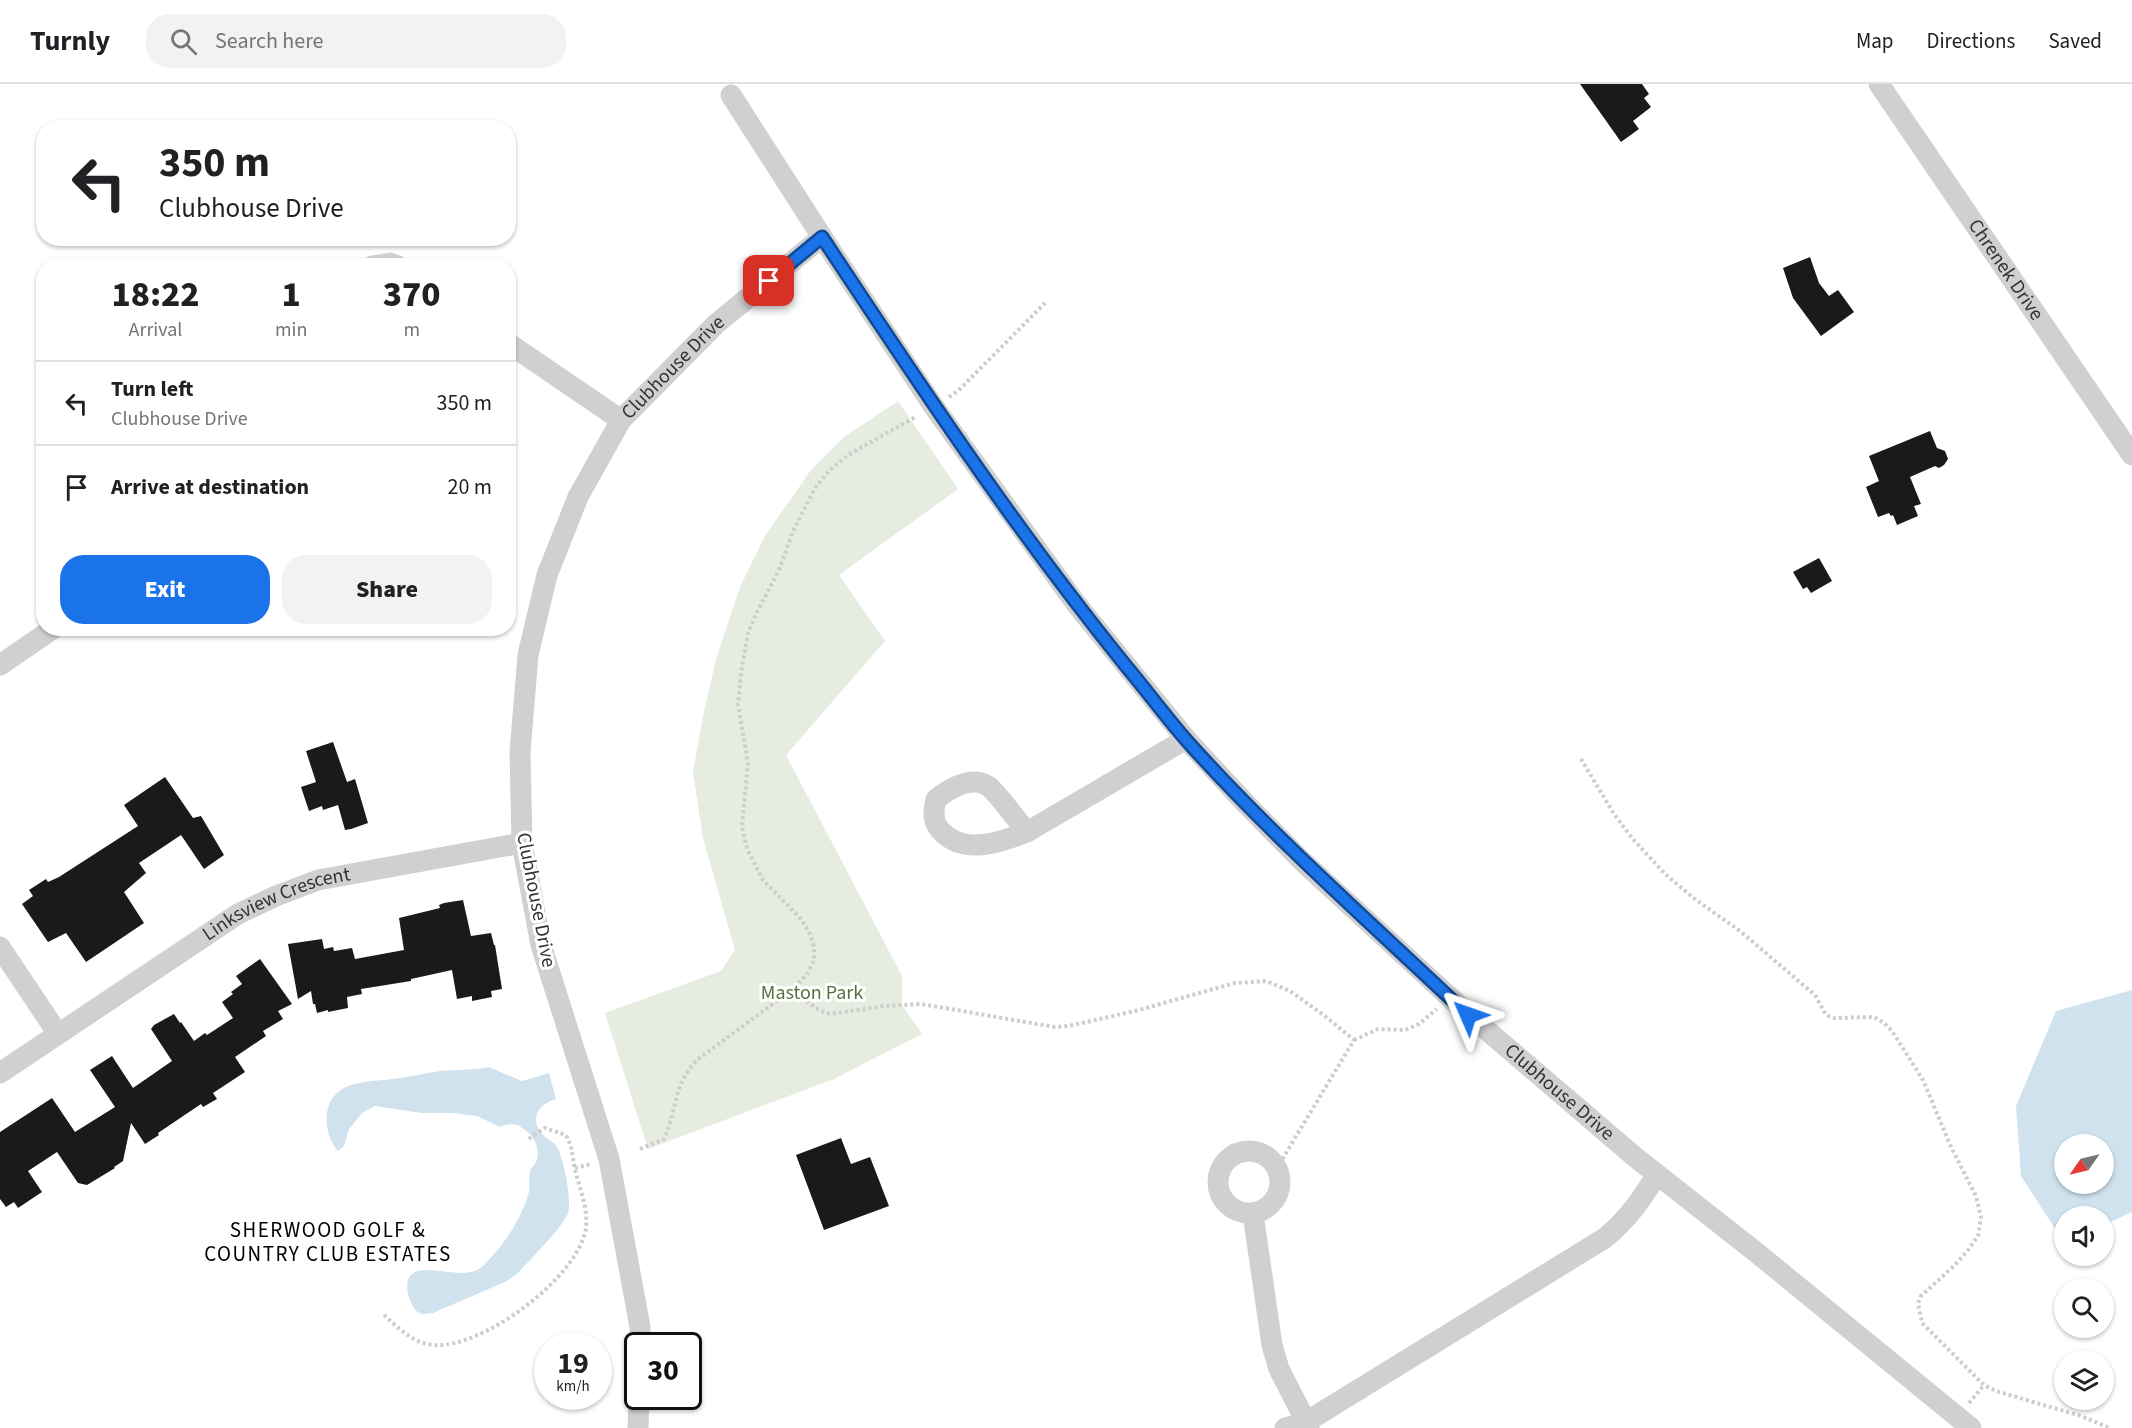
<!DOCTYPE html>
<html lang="en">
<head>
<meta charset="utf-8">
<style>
  body { margin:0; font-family:"Source Sans 3",sans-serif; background:#f2f2f2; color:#202124; height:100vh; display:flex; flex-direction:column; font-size:22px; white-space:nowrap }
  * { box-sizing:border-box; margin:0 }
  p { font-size:20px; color:#757577 }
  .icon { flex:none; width:33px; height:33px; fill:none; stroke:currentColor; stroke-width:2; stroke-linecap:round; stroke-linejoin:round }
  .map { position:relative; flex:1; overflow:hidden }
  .drawer { position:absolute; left:36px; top:174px; width:480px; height:378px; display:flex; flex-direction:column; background:#fff; border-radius:24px; box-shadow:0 2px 4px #0004 }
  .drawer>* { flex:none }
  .top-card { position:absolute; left:36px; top:36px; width:480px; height:126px; border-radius:24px; box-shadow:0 2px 4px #0004; background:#fff; color:#202124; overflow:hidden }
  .needle { width:39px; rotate:236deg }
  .fabs { position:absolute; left:2054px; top:1050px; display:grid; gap:12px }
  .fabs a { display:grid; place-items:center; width:60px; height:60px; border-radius:50%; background:#fff; box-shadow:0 2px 4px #0004; font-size:30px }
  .speed { position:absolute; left:534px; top:1248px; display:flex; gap:12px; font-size:30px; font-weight:700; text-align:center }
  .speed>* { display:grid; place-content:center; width:78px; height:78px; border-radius:50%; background:#fff; box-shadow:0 2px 4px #0004; line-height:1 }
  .speed small { font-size:15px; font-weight:400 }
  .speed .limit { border:3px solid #111; border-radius:9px; background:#fff; color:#111 }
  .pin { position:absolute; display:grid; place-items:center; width:51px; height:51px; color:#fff; margin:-26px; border-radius:12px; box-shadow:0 3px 9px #0006 }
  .me { position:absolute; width:66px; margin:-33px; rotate:313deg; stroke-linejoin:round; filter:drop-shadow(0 0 4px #0008) }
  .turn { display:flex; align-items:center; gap:21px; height:126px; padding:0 24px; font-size:27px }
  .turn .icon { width:78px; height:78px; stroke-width:2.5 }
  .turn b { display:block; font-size:42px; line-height:51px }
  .eta { display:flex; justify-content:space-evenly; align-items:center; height:102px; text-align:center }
  .eta b { font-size:36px; font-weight:800; line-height:42px }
  .action { display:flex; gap:12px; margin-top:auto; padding:12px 24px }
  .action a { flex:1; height:69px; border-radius:24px; background:#1a73e8; color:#fff; font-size:24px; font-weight:800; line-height:69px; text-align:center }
  .action a+a { background:#f2f2f2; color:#202124 }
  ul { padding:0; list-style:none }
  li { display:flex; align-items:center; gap:18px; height:84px; padding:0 24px; border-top:2px solid #e0e0e0 }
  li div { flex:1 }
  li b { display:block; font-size:22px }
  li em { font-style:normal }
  header { display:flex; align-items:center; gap:36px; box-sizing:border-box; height:84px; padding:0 30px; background:#fff; border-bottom:2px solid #e0e0e0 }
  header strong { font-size:28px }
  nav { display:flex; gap:33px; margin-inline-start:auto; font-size:21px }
  .search { width:420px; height:54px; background:#f2f2f2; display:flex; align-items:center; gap:15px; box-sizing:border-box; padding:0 21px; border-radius:24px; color:#757577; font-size:22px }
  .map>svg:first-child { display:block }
  .green { fill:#e6ecdf }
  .water { fill:#cfe2ee; fill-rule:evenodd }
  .building { fill:#1a1a1a }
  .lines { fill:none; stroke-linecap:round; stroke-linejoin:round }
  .path { stroke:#cdcdcd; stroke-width:4; stroke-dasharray:3 3; stroke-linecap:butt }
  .minor { stroke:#d0d0d0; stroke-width:21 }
  .route-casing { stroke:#114b97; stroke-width:15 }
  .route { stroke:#1a73e8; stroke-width:10 }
  .labels { text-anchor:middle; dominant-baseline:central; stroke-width:6; stroke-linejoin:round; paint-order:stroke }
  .street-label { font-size:20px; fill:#333; stroke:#fff }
  .park-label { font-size:20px; fill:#56703f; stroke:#fff }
  .neighbourhood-label { font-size:21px; letter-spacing:1.5px; fill:#000; stroke:#fff }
</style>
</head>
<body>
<header>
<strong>Turnly</strong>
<div class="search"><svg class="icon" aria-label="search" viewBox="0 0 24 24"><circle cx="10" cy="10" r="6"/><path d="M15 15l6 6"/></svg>Search here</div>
<nav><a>Map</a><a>Directions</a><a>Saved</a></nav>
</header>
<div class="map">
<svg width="2132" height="1344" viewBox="0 0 2132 1344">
  <rect width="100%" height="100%" fill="#fff"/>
  <polygon class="green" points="898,317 958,405 839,491 885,557 786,671 902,892 902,921 922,950 834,995 648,1065 605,929 721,887 735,866 703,754 693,688 704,627 717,572 740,503 765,452 811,386 844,353"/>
  <g class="water">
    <path d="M 2132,906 L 2132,1128 L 2103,1141 L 2103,1132 L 2064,1132 L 2063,1157 L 2021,1092 L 2016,1022 L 2056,927 ZM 2064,1060 L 2103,1060 L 2103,1100 L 2064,1100 Z"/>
    <path d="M 489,983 L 522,997 L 549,989 L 556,1015 C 537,1020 528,1037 545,1053 C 550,1057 555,1058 558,1065 C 564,1077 572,1116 568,1129 C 564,1142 528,1178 517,1190 L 507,1197 L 433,1229 C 428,1229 424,1231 419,1229 C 410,1223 403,1201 410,1192 C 424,1175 465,1201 484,1181 C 504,1161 521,1136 529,1108 C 530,1101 528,1093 531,1085 C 532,1083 535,1081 536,1078 C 541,1066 535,1053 525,1046 C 517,1039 509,1039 500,1043 L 477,1032 L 452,1029 L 422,1029 L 375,1022 L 362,1029 L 349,1045 L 344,1062 L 338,1067 C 322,1048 321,1014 346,1003 C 359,997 378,997 392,995 C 406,994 420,990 434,988 C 452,985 471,987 489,983 Z"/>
  </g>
  <g class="building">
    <polygon points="1580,0 1642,0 1649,10 1644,14 1651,23 1633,37 1639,45 1621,58"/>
    <polygon points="1810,173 1819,199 1829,212 1838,206 1854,228 1821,252 1793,214 1783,184"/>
    <polygon points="1930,347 1937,364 1945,367 1948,375 1944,381 1939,384 1935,382 1910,393 1921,420 1914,422 1918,432 1897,441 1893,431 1891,432 1889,429 1878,433 1866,403 1879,397 1869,372"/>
    <polygon points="1819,474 1832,497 1811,509 1807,503 1803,505 1793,488"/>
    <polygon points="333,658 347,698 355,695 368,739 351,745 345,746 338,721 323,726 322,722 309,727 301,703 316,698 306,667"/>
    <polygon points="165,693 193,734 201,732 224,771 204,785 181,751 139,779 146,789 124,808 144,839 86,878 66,849 48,858 22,820 33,812 29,806 46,795 48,798 59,793 138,742 124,721"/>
    <polygon points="463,816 471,852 491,849 494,861 495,861 502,905 491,907 492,913 472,917 472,912 457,915 452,886 411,895 411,897 361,905 362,910 347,913 348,924 328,928 328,926 317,929 315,920 313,920 311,907 298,915 288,860 322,855 324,865 333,863 334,867 352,864 355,875 404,866 399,834 440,824 439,821 444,819"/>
    <polygon points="260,875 292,920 278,927 283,935 263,947 266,952 235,973 245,988 213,1009 217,1015 203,1023 201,1020 158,1049 159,1051 145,1060 131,1039 123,1077 114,1083 115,1084 87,1101 78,1099 57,1068 28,1087 42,1108 18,1124 14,1118 6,1123 0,1115 0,1048 52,1014 75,1048 115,1023 90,986 112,972 133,1004 172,977 151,945 154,941 174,930 180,939 181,938 194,957 205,949 207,951 233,934 222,918 233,910 231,908 242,900 236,892"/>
    <polygon points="841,1054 851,1080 870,1073 889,1122 824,1146 796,1071"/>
  </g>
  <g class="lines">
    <g class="path">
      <polyline points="949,313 958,307 1045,219"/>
      <polyline points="1581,675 1614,730 1632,754 1665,790 1696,816 1740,847 1815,911 1826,931 1834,934 1874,933 1884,939 1892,947 1923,996 1951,1063 1976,1112 1981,1133 1978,1152 1969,1165 1954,1182 1921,1212 1918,1219 1922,1239 1984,1301 1996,1307 2081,1332 2110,1344"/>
      <path d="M 793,905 C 805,916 816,927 831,930 L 884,922 L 921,920 L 1055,943 L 1069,942 L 1139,926 L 1235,899 L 1266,897 L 1290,907 L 1326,933 L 1354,956 L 1277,1084"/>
      <polyline points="1354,956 1378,945 1405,946 1419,940 1437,925"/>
      <path d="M 640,1065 L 664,1055 C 678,1024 672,1003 697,976 L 793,905 L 807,890 L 814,876 L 814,862 L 809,848 L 801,835 L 763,796 L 748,767 L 745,756 L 742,742 L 748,679 L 738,620 L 741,589 L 748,549 L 756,530 L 778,488 L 794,445 L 815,404 L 829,387 L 848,371 L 917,332"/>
      <polyline points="575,1084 591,1080"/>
      <path d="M 384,1231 C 398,1244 414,1260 434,1261 C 482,1265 579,1193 586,1144 C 588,1124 580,1105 575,1086 C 572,1072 573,1064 566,1051 L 545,1044 L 527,1056"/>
      <polyline points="1969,1319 1984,1301"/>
    </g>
    <g class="minor">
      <path id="s1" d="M 1879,0 L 2132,371"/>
      <polyline points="731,11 822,153"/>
      <polyline points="372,182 390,179 398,182"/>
      <polyline points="508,259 621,336"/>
      <polyline points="0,581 54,544"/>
      <path d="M 1027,748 C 1018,738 997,708 988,702 C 971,691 949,705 936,715 C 933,728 932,739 943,749 C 966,771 1001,758 1027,748 L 1186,655"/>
      <polyline points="0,863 58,950"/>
      <path id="s2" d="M 0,989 L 238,830 L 276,812 L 318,796 L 522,759"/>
      <circle cx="1249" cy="1098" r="31"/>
      <path d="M 1253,1130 L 1272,1261 L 1279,1285 L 1306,1338 L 1605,1154 C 1628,1135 1642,1115 1657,1090"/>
      <path id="s3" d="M 640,1262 L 640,1243 L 609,1075 L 541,861 L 522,759 L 520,668 L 528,571 L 547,491 L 578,413 L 621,336 L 716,240 L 822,153 L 934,323 L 1077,521 L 1186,655 L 1247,721 L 1302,777 L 1469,931 L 1635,1073 L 1757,1169 L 1971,1344"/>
      <polyline points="638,1344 639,1312"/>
      <polyline points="1285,1344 1306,1338 1309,1344"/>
    </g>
  </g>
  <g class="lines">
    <defs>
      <path id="route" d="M 769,197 L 822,153 C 919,300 1015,445 1126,582 C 1147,607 1166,633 1187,657 C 1275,755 1373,841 1468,931"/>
    </defs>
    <use href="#route" class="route-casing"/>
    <use href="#route" class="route"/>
  </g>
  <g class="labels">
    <g class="street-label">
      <text stroke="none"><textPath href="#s1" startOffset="225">Chrenek Drive</textPath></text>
      <text stroke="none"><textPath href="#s3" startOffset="1035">Clubhouse Drive</textPath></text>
      <text transform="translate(536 816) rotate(79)">Clubhouse Drive</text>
      <text stroke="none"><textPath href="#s2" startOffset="326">Linksview Crescent</textPath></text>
      <text stroke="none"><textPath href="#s3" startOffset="2368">Clubhouse Drive</textPath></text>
    </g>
    <g class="park-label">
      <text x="812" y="909">Maston Park</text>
    </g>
    <g class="neighbourhood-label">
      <text x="328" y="1146">SHERWOOD GOLF &amp;<tspan x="328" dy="24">COUNTRY CLUB ESTATES</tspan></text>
    </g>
  </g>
</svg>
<div class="fabs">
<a><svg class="needle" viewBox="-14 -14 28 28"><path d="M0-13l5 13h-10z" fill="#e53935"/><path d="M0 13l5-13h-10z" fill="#757577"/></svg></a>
<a><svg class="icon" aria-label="sound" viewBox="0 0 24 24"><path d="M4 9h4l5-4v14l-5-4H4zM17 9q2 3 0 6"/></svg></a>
<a><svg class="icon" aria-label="search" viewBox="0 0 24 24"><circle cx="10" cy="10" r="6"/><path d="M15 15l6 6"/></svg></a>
<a><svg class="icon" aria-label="layers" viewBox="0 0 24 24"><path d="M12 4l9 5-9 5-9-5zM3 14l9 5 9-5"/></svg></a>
</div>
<div class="speed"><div>19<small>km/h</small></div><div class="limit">30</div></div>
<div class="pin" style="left:769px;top:197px;background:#d93025"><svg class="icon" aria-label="arrive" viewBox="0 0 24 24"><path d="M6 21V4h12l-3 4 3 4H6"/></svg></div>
<svg class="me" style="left:1468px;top:931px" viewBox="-20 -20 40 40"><path d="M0-17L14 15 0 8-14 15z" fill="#1a73e8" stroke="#fff" stroke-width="4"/></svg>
<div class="top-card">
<div class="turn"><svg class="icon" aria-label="left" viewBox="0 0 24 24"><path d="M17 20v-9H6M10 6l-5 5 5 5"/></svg><div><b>350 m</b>Clubhouse Drive</div></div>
</div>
<section class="drawer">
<div class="eta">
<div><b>18:22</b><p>Arrival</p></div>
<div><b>1</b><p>min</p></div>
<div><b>370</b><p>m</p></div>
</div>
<ul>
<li><svg class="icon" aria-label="left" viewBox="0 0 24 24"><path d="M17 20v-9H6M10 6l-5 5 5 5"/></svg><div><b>Turn left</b><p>Clubhouse Drive</p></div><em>350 m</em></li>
<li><svg class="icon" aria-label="arrive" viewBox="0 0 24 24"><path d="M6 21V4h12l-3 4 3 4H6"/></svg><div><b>Arrive at destination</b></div><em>20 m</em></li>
</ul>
<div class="action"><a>Exit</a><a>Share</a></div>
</section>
</div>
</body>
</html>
